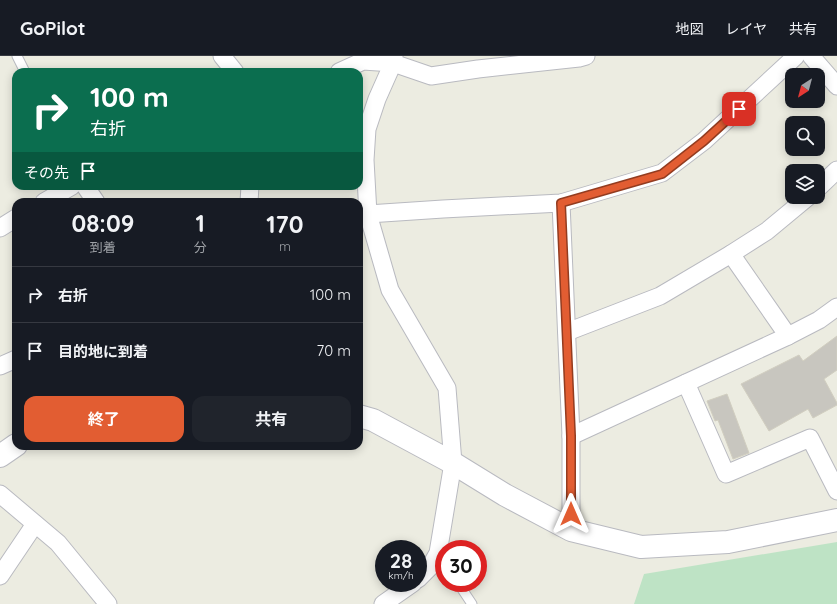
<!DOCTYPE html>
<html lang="ja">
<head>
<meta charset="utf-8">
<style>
  body { margin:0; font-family:Quicksand,"Noto Sans JP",sans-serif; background:#20242c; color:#f1f3f6; height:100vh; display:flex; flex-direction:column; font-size:15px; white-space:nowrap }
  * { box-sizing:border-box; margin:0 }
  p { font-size:13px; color:#9ea1a6 }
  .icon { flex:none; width:22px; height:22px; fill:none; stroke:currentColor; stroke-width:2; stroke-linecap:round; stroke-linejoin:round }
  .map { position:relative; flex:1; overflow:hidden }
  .sheet { position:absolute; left:12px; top:142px; width:351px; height:252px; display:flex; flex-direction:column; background:#171b24; border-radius:12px; box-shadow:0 2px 10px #0003 }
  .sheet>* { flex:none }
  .top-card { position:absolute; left:12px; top:12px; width:351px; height:122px; border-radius:12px; box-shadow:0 2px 10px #0003; background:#0b6e4f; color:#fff; overflow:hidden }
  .needle { width:26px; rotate:216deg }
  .fabs { position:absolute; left:785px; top:12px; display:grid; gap:8px }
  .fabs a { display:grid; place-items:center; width:40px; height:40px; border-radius:8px; background:#171b24; box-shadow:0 2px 10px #0003; font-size:20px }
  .speed { position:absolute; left:375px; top:484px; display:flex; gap:8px; font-size:20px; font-weight:700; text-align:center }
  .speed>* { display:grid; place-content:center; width:52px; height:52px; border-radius:50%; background:#171b24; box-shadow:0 2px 10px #0003; line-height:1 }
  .speed small { font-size:10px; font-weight:400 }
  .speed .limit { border:6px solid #d22; background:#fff; color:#111 }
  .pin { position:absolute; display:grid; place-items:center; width:34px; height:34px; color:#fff; margin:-17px; border-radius:8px; box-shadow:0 2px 6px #0006 }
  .me { position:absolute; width:44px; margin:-22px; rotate:0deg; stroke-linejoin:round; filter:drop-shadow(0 0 3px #0008) }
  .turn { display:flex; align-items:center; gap:14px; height:84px; padding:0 12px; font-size:18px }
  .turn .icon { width:52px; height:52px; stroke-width:2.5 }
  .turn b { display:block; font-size:28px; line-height:34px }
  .then { display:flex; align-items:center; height:38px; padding:0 12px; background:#0003; gap:8px; font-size:15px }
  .eta { display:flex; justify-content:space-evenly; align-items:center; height:68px; text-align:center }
  .eta b { font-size:24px; font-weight:700; line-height:28px }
  .action { display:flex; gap:8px; margin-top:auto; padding:8px 12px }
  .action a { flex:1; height:46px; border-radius:12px; background:#e25d32; color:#fff; font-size:16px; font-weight:700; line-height:46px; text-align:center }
  .action a+a { background:#20242c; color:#f1f3f6 }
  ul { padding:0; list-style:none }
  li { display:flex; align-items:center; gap:12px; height:56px; padding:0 12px; border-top:1px solid #363941 }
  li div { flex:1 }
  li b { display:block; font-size:15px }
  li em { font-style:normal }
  header { display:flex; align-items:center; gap:24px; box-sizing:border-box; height:56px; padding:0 20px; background:#171b24; border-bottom:1px solid #363941 }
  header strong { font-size:19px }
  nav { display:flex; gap:22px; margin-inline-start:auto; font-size:14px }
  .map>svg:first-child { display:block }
  .green { fill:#bee3c5 }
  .building { fill:#c8c6bf; stroke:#d1cec0 }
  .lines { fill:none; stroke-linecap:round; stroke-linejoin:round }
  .service-casing { stroke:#b9bac0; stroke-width:11 }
  .minor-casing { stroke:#b9bac0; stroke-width:19 }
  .tertiary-casing { stroke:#b9bac0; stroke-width:24 }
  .service { stroke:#fff; stroke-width:9 }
  .minor { stroke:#fff; stroke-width:17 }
  .tertiary { stroke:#fff; stroke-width:22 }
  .route-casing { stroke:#933c20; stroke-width:10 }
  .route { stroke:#e25d32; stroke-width:7 }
</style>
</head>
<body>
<header>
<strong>GoPilot</strong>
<nav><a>地図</a><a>レイヤ</a><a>共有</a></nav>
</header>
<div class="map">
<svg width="837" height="548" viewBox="0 0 837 548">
  <rect width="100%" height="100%" fill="#ecece1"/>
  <polygon class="green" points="837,486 837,548 634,548 644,518"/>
  <g class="building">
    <polygon points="837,280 837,314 824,323 837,347 837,349 813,362 808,353 769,375 741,328 799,299 803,305"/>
    <polygon points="727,338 749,397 733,403 718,364 715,365 707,345"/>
  </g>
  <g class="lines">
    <defs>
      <g id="service">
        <polyline points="17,0 25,16"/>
        <polyline points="458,527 472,548"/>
      </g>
      <g id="minor">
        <polyline points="222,0 235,16"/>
        <polyline points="394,0 393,7 377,43 367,73 365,104 368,158 390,234 447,332 453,407 438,497 430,511 418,523"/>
        <polyline points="811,0 837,30"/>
        <polyline points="339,16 363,5 393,7 431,20 478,13 579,2 586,0"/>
        <polyline points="85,130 96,146"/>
        <polyline points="818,132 837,114"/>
        <polyline points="44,146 72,130"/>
        <polyline points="249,146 250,130"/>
        <polyline points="561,147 571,380 571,474"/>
        <polyline points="368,158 443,153 561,147 662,117 704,85 796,0"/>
        <polyline points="0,172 16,162"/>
        <polyline points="731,198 788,280"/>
        <polyline points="567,276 660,240 731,198 767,175 808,141"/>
        <polyline points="0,310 16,303"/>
        <polyline points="686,327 726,418 810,382 837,435"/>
        <polyline points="571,380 788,280 819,264 837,251"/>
        <polyline points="0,438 58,487 108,548"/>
        <polyline points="0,520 35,468"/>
        <polyline points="383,548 413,527"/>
      </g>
      <g id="tertiary">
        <polyline points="359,360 373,364 453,407 505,439 571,474 641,491 728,486 837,464"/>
        <polyline points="0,400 16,389"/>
      </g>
    </defs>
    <use href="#service" class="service-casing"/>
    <use href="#minor" class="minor-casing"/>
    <use href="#tertiary" class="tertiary-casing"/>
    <use href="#service" class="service"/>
    <use href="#minor" class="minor"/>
    <use href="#tertiary" class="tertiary"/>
  </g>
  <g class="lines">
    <defs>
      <polyline id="route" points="571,458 571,380 561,147 662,118 704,85 739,53"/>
    </defs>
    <use href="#route" class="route-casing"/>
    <use href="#route" class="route"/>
  </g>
</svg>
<div class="fabs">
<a><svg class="needle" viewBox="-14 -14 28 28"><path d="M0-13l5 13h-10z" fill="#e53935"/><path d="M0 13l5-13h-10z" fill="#9ea1a6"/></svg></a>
<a><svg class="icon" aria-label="search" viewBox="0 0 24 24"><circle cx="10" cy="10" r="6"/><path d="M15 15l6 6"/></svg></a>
<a><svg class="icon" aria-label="layers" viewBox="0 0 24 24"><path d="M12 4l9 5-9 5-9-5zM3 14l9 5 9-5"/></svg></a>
</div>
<div class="speed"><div>28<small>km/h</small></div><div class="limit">30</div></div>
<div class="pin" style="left:739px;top:53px;background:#d93025"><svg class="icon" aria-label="arrive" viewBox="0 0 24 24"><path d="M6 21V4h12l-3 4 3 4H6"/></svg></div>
<svg class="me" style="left:571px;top:458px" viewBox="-20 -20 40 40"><path d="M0-17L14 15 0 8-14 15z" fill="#e25d32" stroke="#fff" stroke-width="4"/></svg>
<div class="top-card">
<div class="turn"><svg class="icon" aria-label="right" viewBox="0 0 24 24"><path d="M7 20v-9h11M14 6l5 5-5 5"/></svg><div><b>100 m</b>右折</div></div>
<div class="then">その先<svg class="icon" aria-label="arrive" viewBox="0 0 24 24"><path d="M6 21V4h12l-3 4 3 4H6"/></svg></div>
</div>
<section class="sheet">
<div class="eta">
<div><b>08:09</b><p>到着</p></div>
<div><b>1</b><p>分</p></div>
<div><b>170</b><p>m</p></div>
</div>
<ul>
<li><svg class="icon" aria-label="right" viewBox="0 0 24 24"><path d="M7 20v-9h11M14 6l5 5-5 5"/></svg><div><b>右折</b></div><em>100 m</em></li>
<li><svg class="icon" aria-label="arrive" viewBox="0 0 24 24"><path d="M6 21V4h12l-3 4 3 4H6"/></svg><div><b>目的地に到着</b></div><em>70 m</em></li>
</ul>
<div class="action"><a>終了</a><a>共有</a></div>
</section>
</div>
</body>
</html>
